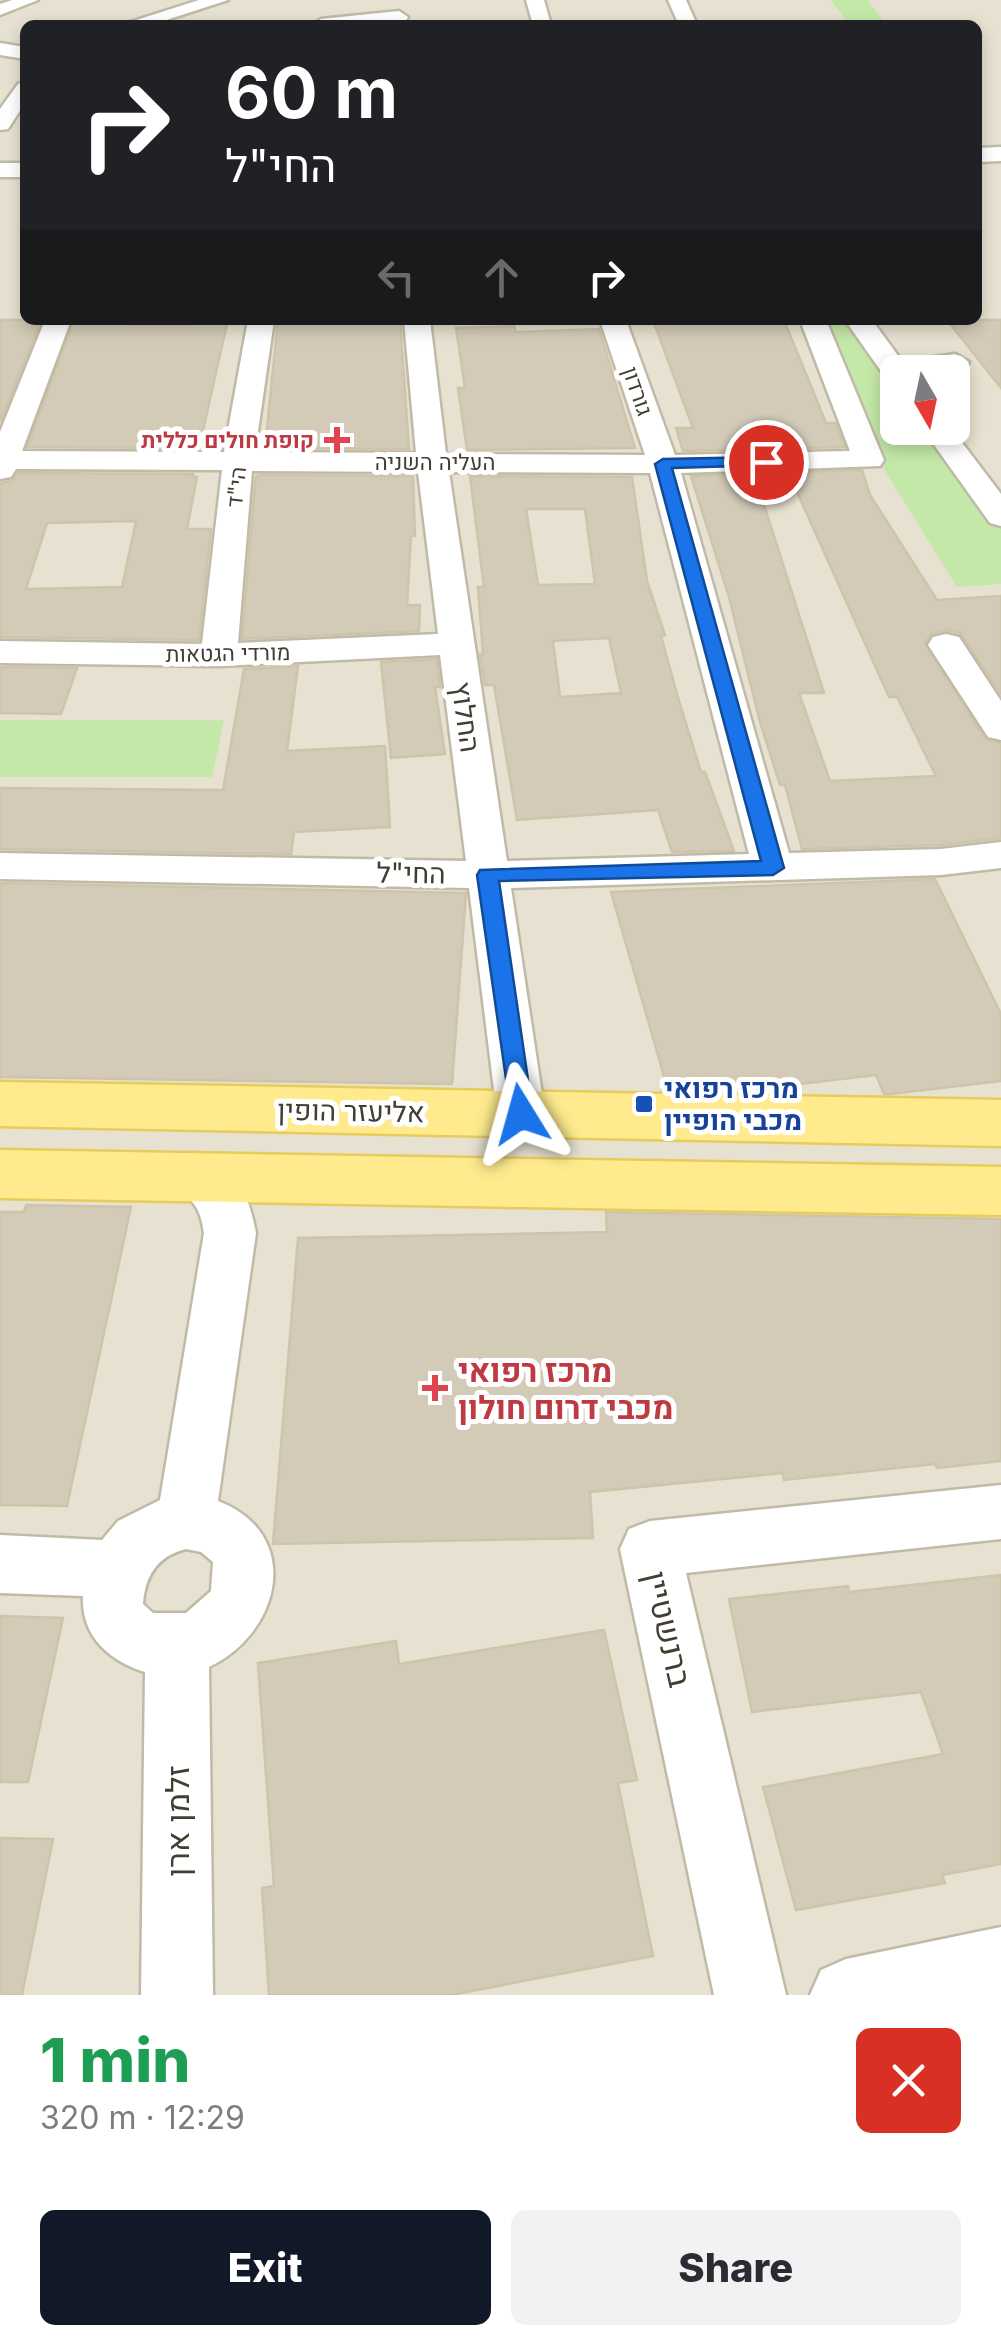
<!DOCTYPE html>
<html lang="en">
<head>
<meta charset="utf-8">
<style>
  body { margin:0; font-family:Inter,Heebo,sans-serif; background:#f2f2f3; color:#2b2b33; height:100vh; display:flex; flex-direction:column; font-size:38px; white-space:nowrap }
  * { box-sizing:border-box; margin:0 }
  p { font-size:32px; color:#7c7c81 }
  .icon { flex:none; width:55px; height:55px; fill:none; stroke:currentColor; stroke-width:2; stroke-linecap:round; stroke-linejoin:round }
  .map { position:relative; height:1995px; overflow:hidden }
  .panel { display:flex; flex-direction:column; background:#fff; flex:1 }
  .panel>* { flex:none }
  .top-card { position:absolute; left:20px; top:20px; width:962px; height:305px; border-radius:15px; box-shadow:0 5px 15px #0003; background:#202124; color:#fff; overflow:hidden }
  .needle { width:65px; rotate:171deg }
  .buttons { position:absolute; left:880px; top:355px; display:grid; gap:20px }
  .buttons a { display:grid; place-items:center; width:90px; height:90px; border-radius:15px; background:#fff; box-shadow:0 5px 15px #0003; font-size:50px }
  .pin { position:absolute; display:grid; place-items:center; width:85px; height:85px; color:#fff; margin:-42px; border:5px solid #fff; border-radius:50%; box-shadow:0 2px 10px #0007 }
  .me { position:absolute; width:110px; margin:-55px; rotate:352deg; stroke-linejoin:round; filter:drop-shadow(0 0 8px #0008) }
  .turn { display:flex; align-items:center; gap:35px; height:210px; padding:0 40px; font-size:45px }
  .turn .icon { width:130px; height:130px; stroke-width:2.5 }
  .turn b { display:block; font-size:70px; line-height:85px }
  .lanes { display:flex; align-items:center; height:95px; padding:0 40px; background:#0003; justify-content:center; gap:50px; direction:ltr }
  .lanes .off { opacity:.35 }
  .round { display:grid; place-items:center; flex:none; width:105px; height:105px; border-radius:15px; background:#f2f2f3 }
  .headline { display:flex; align-items:center; justify-content:space-between; height:170px; padding:0 40px }
  h1 { font-size:60px; font-weight:800; line-height:75px; color:#1e9e55 }
  .primary-button { display:flex; gap:20px; margin-top:auto; padding:20px 40px }
  .primary-button a { flex:1; height:115px; border-radius:15px; background:#111827; color:#fff; font-size:40px; font-weight:800; line-height:115px; text-align:center }
  .primary-button a+a { background:#f2f2f3; color:#2b2b33 }
  .map>svg:first-child { display:block }
  .residential { fill:#e6e1d0; fill-rule:evenodd }
  .green { fill:#c4e8a8 }
  .building { fill:#d3cbb7; stroke:#cec4aa; stroke-width:2.5; fill-rule:evenodd }
  .lines { fill:none; stroke-linecap:round; stroke-linejoin:round }
  .minor-casing { stroke:#c0baa7; stroke-width:5 }
  .major-casing { stroke:#e7cc5b; stroke-width:5 }
  .minor { fill:#fff; fill-rule:evenodd }
  .major { fill:#ffeb8e; fill-rule:evenodd }
  .route { fill:#1a73e8; stroke:#114b97; stroke-width:2.5 }
  .health-dot { fill:#e0444e; stroke:#fff; stroke-width:4 }
  .transit-dot { fill:#1a4fb4; stroke:#fff; stroke-width:4 }
  .labels { text-anchor:middle; dominant-baseline:central; stroke-width:10; stroke-linejoin:round; paint-order:stroke }
  .far-street-label { font-size:22px; fill:#433e32; stroke:#fff }
  .far-health-label { font-size:22px; font-weight:bold; fill:#be3a42; stroke:#fff; text-anchor:end }
  .street-label { font-size:28px; fill:#433e32; stroke:#fff }
  .transit-label { font-size:28px; font-weight:bold; fill:#164399; stroke:#fff; text-anchor:start }
  .near-health-label { font-size:32px; font-weight:bold; fill:#be3a42; stroke:#fff; text-anchor:start }
  .near-street-label { font-size:32px; fill:#433e32; stroke:#fff }
</style>
</head>
<body>
<div class="map">
<svg width="1001" height="1995" viewBox="0 0 1001 1995">
  <rect width="100%" height="100%" fill="#f2efe2"/>
  <path class="residential" d="M 0,0 L 1001,0 L 1001,1995 L 0,1995 ZM 25,25 L 978,25 L 978,320 L 25,320 ZM 898,372 L 952,372 L 952,428 L 898,428 Z"/>
  <g class="green">
    <polygon points="831,0 868,0 886,25 850,25"/>
    <polygon points="818,320 859,320 897,377 898,428 932,428 1001,528 1001,584 957,587 866,440"/>
    <polygon points="0,720 224,720 212,777 0,777"/>
  </g>
  <g class="building">
    <polygon points="0,320 41,320 0,422"/>
    <polygon points="74,320 128,320 127,325 227,324 199,448 27,447"/>
    <polygon points="278,320 400,320 409,449 265,448"/>
    <polygon points="653,320 784,320 826,423 835,423 845,447 683,451 676,428 693,428"/>
    <polygon points="947,320 1001,320 1001,388"/>
    <polygon points="514,326 516,332 599,329 635,448 467,450 458,388 465,388 456,328"/>
    <path d="M 862,470 L 870,495 L 937,600 L 1001,596 L 1001,694 L 960,633 L 947,630 L 932,633 L 925,643 L 985,739 L 1001,743 L 1001,838 L 941,845 L 802,849 L 785,785 L 780,785 L 760,722 L 729,597 L 691,476 ZM 789,474 L 889,697 L 897,697 L 936,776 L 830,781 L 799,693 L 824,693 L 758,486 Z"/>
    <path d="M 18,473 L 193,474 L 192,477 L 197,477 L 187,529 L 211,529 L 199,640 L 0,637 L 0,483 L 12,481 ZM 136,521 L 122,587 L 26,589 L 47,523 Z"/>
    <polygon points="264,475 413,476 415,536 411,536 407,605 420,605 419,631 242,639 255,483 256,476"/>
    <path d="M 470,476 L 632,477 L 647,581 L 665,635 L 661,636 L 677,694 L 701,772 L 705,772 L 734,851 L 672,852 L 658,810 L 517,820 L 494,685 L 485,685 L 480,654 L 483,654 L 478,587 L 484,587 ZM 526,509 L 585,509 L 595,584 L 538,585 ZM 609,638 L 621,693 L 560,697 L 553,641 Z"/>
    <polygon points="437,659 440,687 435,687 445,754 391,758 381,662"/>
    <polygon points="298,666 287,751 385,746 390,827 294,832 291,854 0,849 0,788 223,790 244,669"/>
    <polygon points="0,667 77,668 61,714 0,713"/>
    <polygon points="935,879 1001,1014 1001,1081 890,1094 884,1094 876,1075 775,1087 772,1079 668,1090 611,892"/>
    <polygon points="0,883 466,893 452,1084 0,1077"/>
    <polygon points="26,1205 131,1207 67,1506 0,1505 0,1212 24,1212"/>
    <polygon points="606,1212 1001,1219 1001,1461 937,1468 935,1464 784,1480 783,1473 590,1492 593,1538 273,1544 298,1238 607,1232"/>
    <polygon points="1001,1575 1001,1864 942,1875 945,1883 796,1910 763,1787 943,1754 921,1692 752,1712 729,1599 848,1586 849,1592"/>
    <polygon points="0,1616 63,1618 28,1782 0,1782"/>
    <polygon points="604,1630 637,1780 618,1783 653,1956 451,1995 269,1995 262,1888 274,1886 258,1663 396,1641 399,1664"/>
    <polygon points="0,1838 53,1839 22,1995 0,1995"/>
  </g>
  <g class="lines">
    <defs>
      <g id="minor">
        <polygon points="12,0 38,0 0,15 0,4"/>
        <polygon points="199,0 228,0 151,25 121,25"/>
        <polygon points="526,0 544,0 551,25 533,25"/>
        <polygon points="668,0 686,0 697,25 679,25"/>
        <polygon points="399,11 408,17 406,21 312,25 321,19"/>
        <polygon points="0,43 25,47 25,59 0,55"/>
        <polygon points="25,82 25,103 8,129 0,130 0,109 18,84"/>
        <polygon points="1001,147 1001,161 978,162 978,148"/>
        <rect x="0" y="163" width="25" height="14"/>
        <path d="M 45,320 L 71,320 L 22,451 L 224,452 L 248,320 L 274,320 L 255,452 L 416,453 L 404,320 L 430,320 L 446,454 L 645,455 L 600,320 L 626,320 L 675,455 L 850,451 L 800,320 L 826,320 L 884,460 L 880,466 L 681,473 L 789,853 L 941,849 L 1001,842 L 1001,868 L 941,875 L 511,888 L 545,1114 L 538,1127 L 521,1132 L 504,1127 L 497,1114 L 469,888 L 0,879 L 0,853 L 466,861 L 440,655 L 219,666 L 0,663 L 0,641 L 202,644 L 222,470 L 16,469 L 11,477 L 0,479 L 0,432 ZM 252,471 L 418,472 L 438,634 L 238,643 ZM 449,472 L 650,473 L 749,854 L 507,861 Z"/>
        <polygon points="845,320 872,320 910,372 898,372 898,383 888,381"/>
        <polygon points="955,354 969,362 965,368 917,372 910,366 914,360"/>
        <polygon points="922,428 951,428 1001,494 1001,526 990,523"/>
        <polygon points="946,634 959,637 1001,701 1001,740 988,737 928,645 933,637"/>
        <path d="M 202,1159 C 240,1172 249,1197 256,1233 L 218,1501 C 304,1534 281,1633 209,1667 L 213,1995 L 141,1995 L 145,1672 C 110,1661 81,1637 83,1596 L 0,1593 L 0,1535 L 102,1540 L 118,1521 L 160,1500 L 204,1233 C 199,1200 191,1206 177,1179 L 184,1165 ZM 186,1549 L 201,1552 L 213,1562 L 211,1591 L 186,1613 L 153,1613 L 143,1604 C 145,1576 157,1556 186,1549 Z"/>
        <polygon points="1001,1485 1001,1539 686,1573 786,1995 714,1995 620,1549 629,1529 650,1521"/>
        <polygon points="1001,1927 1001,1995 810,1995 821,1970 846,1959"/>
      </g>
      <g id="major">
        <polygon points="0,1082 1001,1100 1001,1146 0,1126"/>
        <polygon points="0,1150 1001,1167 1001,1215 0,1198"/>
      </g>
    </defs>
    <use href="#minor" class="minor-casing"/>
    <use href="#major" class="major-casing"/>
    <use href="#minor" class="minor"/>
    <use href="#major" class="major"/>
  </g>
  <polygon class="route" points="766,457 771,458 771,465 672,468 784,868 773,875 499,881 533,1114 530,1121 512,1121 477,875 480,870 761,861 655,464 663,459"/>
  <g class="health-dot">
    <path d="M332 425h10v10h10v10h-10v10h-10v-10h-10v-10h10z"/>
    <path d="M430 1373h10v10h10v10h-10v10h-10v-10h-10v-10h10z"/>
  </g>
  <rect class="transit-dot" x="634" y="1094" width="20" height="20" rx="5"/>
  <g class="labels">
    <g class="far-street-label">
      <text transform="translate(638 391) rotate(71)">גורדון</text>
      <text x="435" y="462">העליה השניה</text>
      <text transform="translate(236 487) rotate(-84)">הי"ד</text>
      <text transform="translate(228 653) rotate(-1)">מורדי הגטאות</text>
    </g>
    <g class="far-health-label">
      <text x="314" y="440">קופת חולים כללית</text>
    </g>
    <g class="street-label">
      <text transform="translate(466 717) rotate(82)">החלוץ</text>
      <text transform="translate(411 873) rotate(1)">החי"ל</text>
      <text transform="translate(351 1111) rotate(1)">אליעזר הופין</text>
    </g>
    <g class="transit-label">
      <text x="664" y="1088">מרכז רפואי<tspan x="664" dy="32">מכבי הופיין</tspan></text>
    </g>
    <g class="near-health-label">
      <text x="458" y="1370">מרכז רפואי<tspan x="458" dy="37">מכבי דרום חולון</tspan></text>
    </g>
    <g class="near-street-label">
      <text transform="translate(668 1629) rotate(77)">ברנשטיין</text>
      <text transform="translate(177 1821) rotate(-90)">זלמן ארן</text>
    </g>
  </g>
</svg>
<div class="buttons">
<a><svg class="needle" viewBox="-14 -14 28 28"><path d="M0-13l5 13h-10z" fill="#e53935"/><path d="M0 13l5-13h-10z" fill="#7c7c81"/></svg></a>
</div>
<div class="pin" style="left:766px;top:462px;background:#d93025"><svg class="icon" aria-label="arrive" viewBox="0 0 24 24"><path d="M6 21V4h12l-3 4 3 4H6"/></svg></div>
<svg class="me" style="left:521px;top:1114px" viewBox="-20 -20 40 40"><path d="M0-17L14 15 0 8-14 15z" fill="#1a73e8" stroke="#fff" stroke-width="4"/></svg>
<div class="top-card">
<div class="turn"><svg class="icon" aria-label="right" viewBox="0 0 24 24"><path d="M7 20v-9h11M14 6l5 5-5 5"/></svg><div><b>60 m</b>החי&quot;ל</div></div>
<div class="lanes"><svg class="icon off" aria-label="left" viewBox="0 0 24 24"><path d="M17 20v-9H6M10 6l-5 5 5 5"/></svg><svg class="icon off" aria-label="ahead" viewBox="0 0 24 24"><path d="M12 20V5M6 11l6-6 6 6"/></svg><svg class="icon" aria-label="right" viewBox="0 0 24 24"><path d="M7 20v-9h11M14 6l5 5-5 5"/></svg></div>
</div>
</div>
<section class="panel">
<div class="headline"><div><h1>1 min</h1><p>320 m · 12:29</p></div><a class="round" style="background:#d93025;color:#fff"><svg class="icon" aria-label="close" viewBox="0 0 24 24"><path d="M6 6l12 12M18 6L6 18"/></svg></a></div>
<div class="primary-button"><a>Exit</a><a>Share</a></div>
</section>
</body>
</html>
